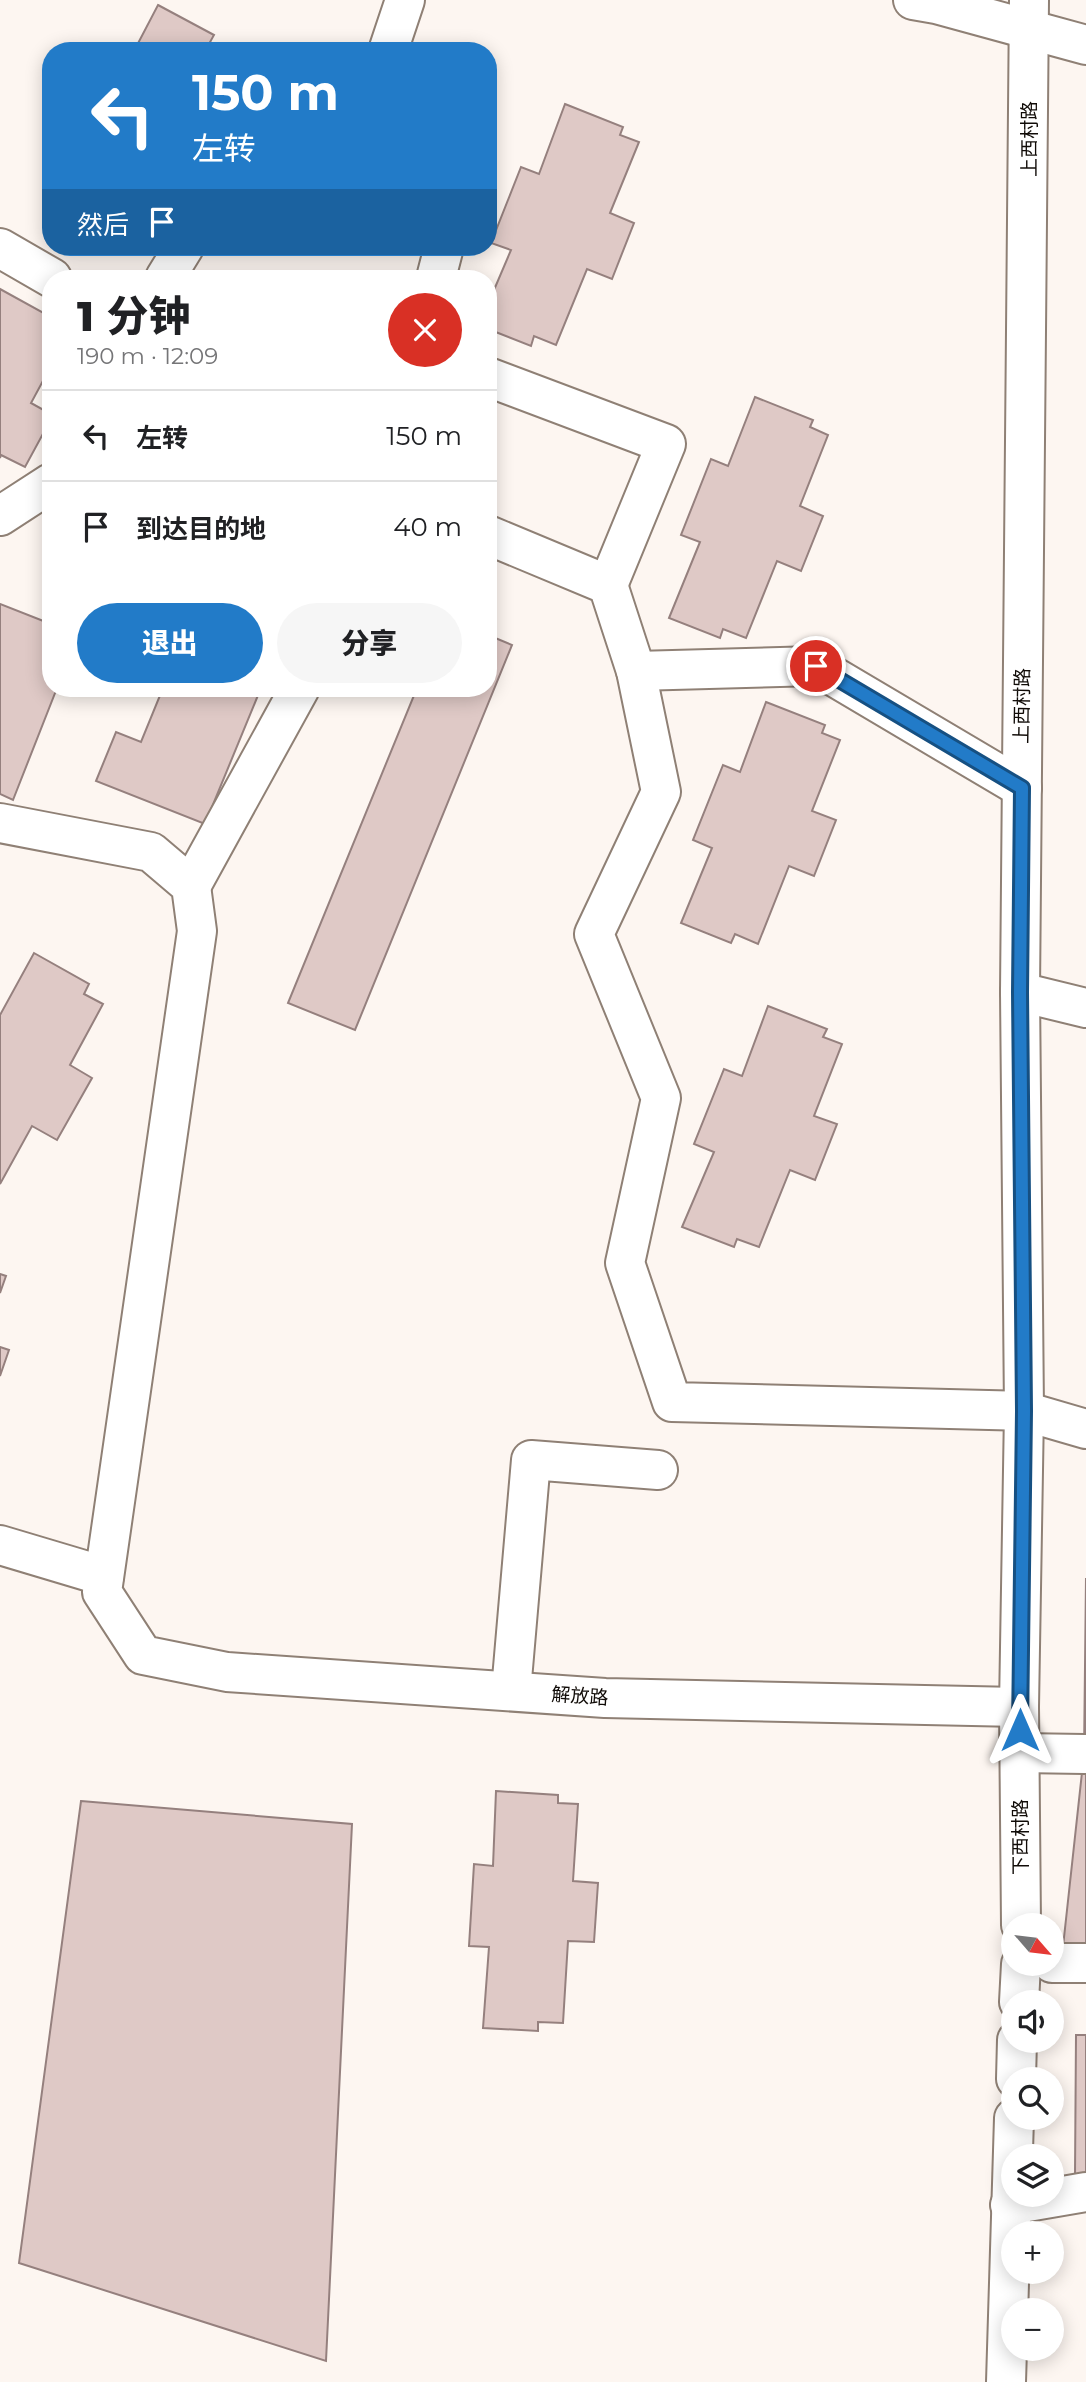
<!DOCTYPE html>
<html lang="zh">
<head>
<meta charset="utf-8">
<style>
  body { margin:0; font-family:Montserrat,"Noto Sans SC",sans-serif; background:#f6f6f6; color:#202124; height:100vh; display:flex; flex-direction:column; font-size:26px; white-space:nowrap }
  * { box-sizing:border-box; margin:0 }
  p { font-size:23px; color:#757577 }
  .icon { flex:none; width:38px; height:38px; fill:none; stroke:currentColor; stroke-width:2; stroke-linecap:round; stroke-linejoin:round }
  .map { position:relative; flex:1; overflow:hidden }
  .details { position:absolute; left:42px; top:270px; width:455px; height:427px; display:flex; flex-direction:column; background:#fff; border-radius:28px; box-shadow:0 4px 18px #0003 }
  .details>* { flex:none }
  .hud { position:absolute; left:42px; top:42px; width:455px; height:214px; border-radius:28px; box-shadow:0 4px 18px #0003; background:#227bc8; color:#fff; overflow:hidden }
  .needle { width:46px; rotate:118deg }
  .tools { position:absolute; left:1001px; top:1913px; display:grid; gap:14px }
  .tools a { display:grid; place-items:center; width:63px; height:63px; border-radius:50%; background:#fff; box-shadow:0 4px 18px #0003; font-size:35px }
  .pin { position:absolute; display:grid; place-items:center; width:60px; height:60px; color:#fff; margin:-30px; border:4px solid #fff; border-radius:50%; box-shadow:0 2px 7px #0007 }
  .me { position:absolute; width:77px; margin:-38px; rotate:0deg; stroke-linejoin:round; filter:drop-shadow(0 0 5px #0008) }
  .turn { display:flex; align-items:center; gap:24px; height:147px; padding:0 35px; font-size:32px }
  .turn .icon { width:91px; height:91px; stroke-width:2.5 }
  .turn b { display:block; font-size:49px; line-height:60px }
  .then { display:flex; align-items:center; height:66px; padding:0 35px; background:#0003; gap:14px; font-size:26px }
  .round { display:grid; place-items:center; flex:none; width:74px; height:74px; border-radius:37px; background:#f6f6f6 }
  .summary { display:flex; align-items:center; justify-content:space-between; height:119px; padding:0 35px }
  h1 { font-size:42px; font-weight:800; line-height:52px }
  .action { display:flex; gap:14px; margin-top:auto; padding:14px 35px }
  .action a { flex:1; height:80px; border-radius:42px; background:#227bc8; color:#fff; font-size:28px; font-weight:800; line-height:80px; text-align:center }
  .action a+a { background:#f6f6f6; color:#202124 }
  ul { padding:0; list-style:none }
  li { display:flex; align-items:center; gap:21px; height:91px; padding:0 35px; border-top:2px solid #e0e0e0 }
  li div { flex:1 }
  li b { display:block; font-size:26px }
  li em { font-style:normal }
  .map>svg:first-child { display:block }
  .building { fill:#dfc9c6; stroke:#95807e; stroke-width:2 }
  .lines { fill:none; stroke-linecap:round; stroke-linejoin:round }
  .minor-casing { stroke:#8f8075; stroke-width:42 }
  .minor { stroke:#fff; stroke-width:38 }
  .route-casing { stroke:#165082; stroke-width:18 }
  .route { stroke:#227bc8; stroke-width:12 }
  .labels { text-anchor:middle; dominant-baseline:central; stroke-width:5; stroke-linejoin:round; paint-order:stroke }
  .street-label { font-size:19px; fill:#100b07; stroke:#fff }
</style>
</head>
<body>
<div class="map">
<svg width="1086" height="2382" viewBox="0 0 1086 2382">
  <rect width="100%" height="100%" fill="#fdf6f1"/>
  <g class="building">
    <polygon points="158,5 214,35 210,42 226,51 134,51"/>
    <polygon points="565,104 623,127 620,135 639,142 610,213 634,223 612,279 587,269 556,345 534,336 531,346 488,329 488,304 511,250 491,243 521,167 539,174"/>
    <polygon points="0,289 51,317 51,366 31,403 51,414 51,419 25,467 1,455 0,458"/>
    <polygon points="755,397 813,420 810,427 828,435 800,506 823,516 801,571 777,561 746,638 723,629 720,638 669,618 700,542 681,535 711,459 728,466"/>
    <polygon points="0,604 51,624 51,688 57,688 13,800 0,794"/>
    <polygon points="488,635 512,645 355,1030 288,1003 417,688 488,688"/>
    <polygon points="163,688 261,688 205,824 96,781 116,732 141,742"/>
    <polygon points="766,702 825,725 822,733 840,740 812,811 836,820 814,876 789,866 758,944 735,934 731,943 681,923 712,848 693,840 723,765 740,772"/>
    <polygon points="34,953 89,984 84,994 103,1004 70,1065 92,1078 57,1140 32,1126 0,1184 0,1015"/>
    <polygon points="768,1006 827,1029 823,1037 842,1044 814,1116 837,1124 815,1180 790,1170 759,1247 737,1239 734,1247 682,1227 714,1152 694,1144 724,1069 742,1076"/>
    <polygon points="0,1274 6,1276 0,1293"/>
    <polygon points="0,1347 9,1350 0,1376"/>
    <polygon points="1086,1578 1086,1957 1062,1956 1084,1754"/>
    <polygon points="496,1791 558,1795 558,1803 578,1804 573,1881 598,1883 594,1942 568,1941 563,2023 538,2022 538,2031 483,2028 489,1947 469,1946 474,1864 493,1866"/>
    <polygon points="81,1801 352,1824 326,2361 19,2263"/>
    <polygon points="1076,2035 1086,2035 1086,2174 1075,2174"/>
  </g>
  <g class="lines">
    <defs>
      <g id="minor">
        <polyline points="913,0 936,4 1086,45"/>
        <polyline points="388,51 405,0"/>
        <polyline points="0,248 52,278"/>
        <polyline points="165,278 184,247"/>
        <polyline points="436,278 444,247"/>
        <polyline points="488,377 666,444 608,585"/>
        <polyline points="0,516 51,483"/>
        <polyline points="488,535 608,585 636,671 661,792 594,934 661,1098 625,1263 672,1402 1024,1411 1086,1429"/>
        <polyline points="636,671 816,666 1022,788"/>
        <polyline points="0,823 151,852 191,886 197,931 102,1592 143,1655 227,1672 605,1698 1019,1707"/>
        <polyline points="191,886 300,688"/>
        <polyline points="1020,992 1086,1008"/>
        <polyline points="0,1545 104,1576"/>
        <polyline points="511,1691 531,1460 658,1470"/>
        <polyline points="1020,1753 1084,1754"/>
        <polyline points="1021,1925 1019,1707 1024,1411 1020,992 1029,0"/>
        <polyline points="1052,1963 1086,1963"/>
        <polyline points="1019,2002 1021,1964"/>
        <polyline points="1016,2079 1017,2040"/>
        <polyline points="1010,2205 1086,2192"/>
        <polyline points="1006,2382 1014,2118"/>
      </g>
    </defs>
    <use href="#minor" class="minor-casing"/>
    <use href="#minor" class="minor"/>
  </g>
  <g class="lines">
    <defs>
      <polyline id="route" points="816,666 1022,788 1020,992 1024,1411 1020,1730"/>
    </defs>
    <use href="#route" class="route-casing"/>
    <use href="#route" class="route"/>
  </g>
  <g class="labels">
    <g class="street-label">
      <text transform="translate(1029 139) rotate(-90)">上西村路</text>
      <text transform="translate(1022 706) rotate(-89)">上西村路</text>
      <text transform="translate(580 1696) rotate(4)">解放路</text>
      <text transform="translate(1020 1837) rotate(-90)">下西村路</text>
    </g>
  </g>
</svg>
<div class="tools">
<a><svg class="needle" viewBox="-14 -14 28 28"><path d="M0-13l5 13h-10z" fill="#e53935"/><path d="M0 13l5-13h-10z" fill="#757577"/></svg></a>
<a><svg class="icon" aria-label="sound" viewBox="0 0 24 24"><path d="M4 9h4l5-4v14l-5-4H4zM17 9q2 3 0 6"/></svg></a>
<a><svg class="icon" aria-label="search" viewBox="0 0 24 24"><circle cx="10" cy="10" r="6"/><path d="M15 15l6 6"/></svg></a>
<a><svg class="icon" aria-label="layers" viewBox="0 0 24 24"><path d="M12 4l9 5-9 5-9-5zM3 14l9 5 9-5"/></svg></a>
<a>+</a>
<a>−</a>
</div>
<div class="pin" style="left:816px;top:666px;background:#d93025"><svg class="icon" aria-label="arrive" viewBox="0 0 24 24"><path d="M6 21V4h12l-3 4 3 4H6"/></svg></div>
<svg class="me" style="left:1020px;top:1730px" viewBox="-20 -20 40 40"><path d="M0-17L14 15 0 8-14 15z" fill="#227bc8" stroke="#fff" stroke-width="4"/></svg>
<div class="hud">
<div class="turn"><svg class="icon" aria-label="left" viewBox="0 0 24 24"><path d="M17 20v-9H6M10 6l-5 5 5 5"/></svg><div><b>150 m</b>左转</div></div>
<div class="then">然后<svg class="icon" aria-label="arrive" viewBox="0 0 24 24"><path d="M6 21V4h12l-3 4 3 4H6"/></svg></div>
</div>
<section class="details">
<div class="summary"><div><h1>1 分钟</h1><p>190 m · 12:09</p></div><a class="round" style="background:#d93025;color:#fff"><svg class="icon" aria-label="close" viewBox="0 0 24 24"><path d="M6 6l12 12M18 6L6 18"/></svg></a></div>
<ul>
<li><svg class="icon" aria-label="left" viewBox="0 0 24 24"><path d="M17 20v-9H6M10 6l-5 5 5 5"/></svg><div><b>左转</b></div><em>150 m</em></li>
<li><svg class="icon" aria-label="arrive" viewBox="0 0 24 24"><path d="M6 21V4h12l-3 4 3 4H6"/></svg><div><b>到达目的地</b></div><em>40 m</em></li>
</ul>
<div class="action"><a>退出</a><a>分享</a></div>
</section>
</div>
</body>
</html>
